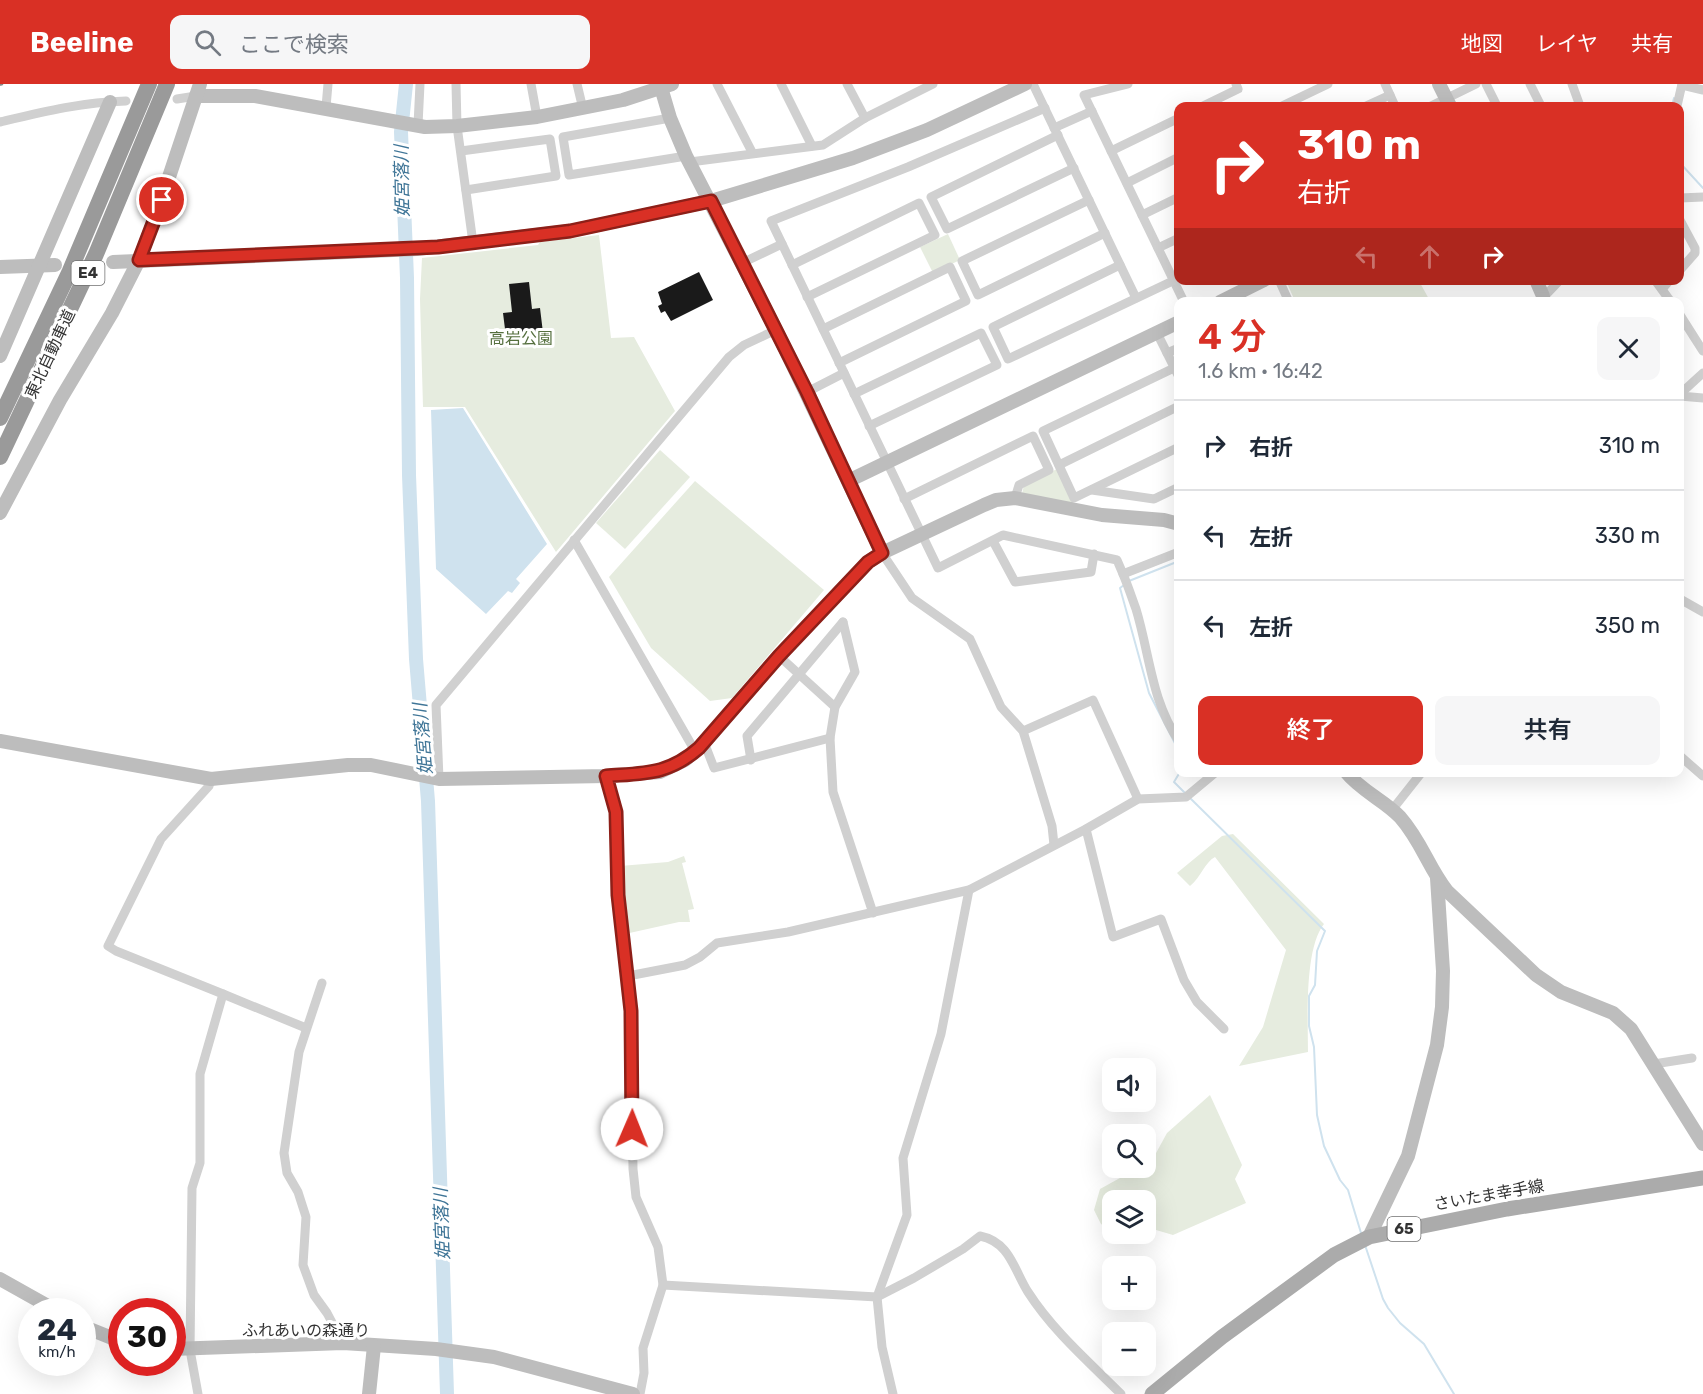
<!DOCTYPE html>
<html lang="ja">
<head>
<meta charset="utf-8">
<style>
  body { margin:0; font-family:Rubik,"Noto Sans JP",sans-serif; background:#f6f6f7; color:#1f2937; height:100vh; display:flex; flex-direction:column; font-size:22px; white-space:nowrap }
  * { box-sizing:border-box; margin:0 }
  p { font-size:20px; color:#747a83 }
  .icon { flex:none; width:33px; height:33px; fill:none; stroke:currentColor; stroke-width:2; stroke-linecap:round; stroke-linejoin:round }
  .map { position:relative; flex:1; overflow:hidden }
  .panel { position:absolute; left:1174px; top:213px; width:510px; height:480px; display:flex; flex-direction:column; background:#fff; border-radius:12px; box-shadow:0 6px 24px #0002 }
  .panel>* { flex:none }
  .top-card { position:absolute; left:1174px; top:18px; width:510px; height:183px; border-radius:12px; box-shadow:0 6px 24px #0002; background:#d93025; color:#fff; overflow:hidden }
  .controls { position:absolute; left:1102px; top:974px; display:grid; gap:12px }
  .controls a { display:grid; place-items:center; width:54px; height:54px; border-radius:12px; background:#fff; box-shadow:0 6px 24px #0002; font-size:30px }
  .speed { position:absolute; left:18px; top:1214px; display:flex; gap:12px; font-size:30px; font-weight:700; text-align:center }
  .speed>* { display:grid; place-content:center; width:78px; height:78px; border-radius:50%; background:#fff; box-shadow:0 6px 24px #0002; line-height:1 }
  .speed small { font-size:15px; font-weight:400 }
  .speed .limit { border:9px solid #d22; background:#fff; color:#111 }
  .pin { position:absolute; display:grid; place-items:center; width:51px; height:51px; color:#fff; margin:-26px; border:3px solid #fff; border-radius:50%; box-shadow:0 2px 6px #0007 }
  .me { position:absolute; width:66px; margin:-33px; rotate:1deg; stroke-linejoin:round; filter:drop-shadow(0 0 4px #0008) }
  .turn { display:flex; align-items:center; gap:21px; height:126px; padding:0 24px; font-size:27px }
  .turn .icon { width:78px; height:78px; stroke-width:2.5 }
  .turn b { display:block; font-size:42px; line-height:51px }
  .lanes { display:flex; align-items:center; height:57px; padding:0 24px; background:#0003; justify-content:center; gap:30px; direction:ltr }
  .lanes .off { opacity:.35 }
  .round { display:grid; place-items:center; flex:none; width:63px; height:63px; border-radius:12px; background:#f6f6f7 }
  .summary { display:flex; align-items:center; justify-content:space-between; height:102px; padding:0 24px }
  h1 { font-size:36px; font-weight:600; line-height:45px; color:#d93025 }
  .button { display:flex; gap:12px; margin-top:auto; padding:12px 24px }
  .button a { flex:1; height:69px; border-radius:12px; background:#d93025; color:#fff; font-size:24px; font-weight:600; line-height:69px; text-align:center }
  .button a+a { background:#f6f6f7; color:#1f2937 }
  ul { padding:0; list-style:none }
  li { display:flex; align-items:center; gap:18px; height:90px; padding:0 24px; border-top:2px solid #e0e1e3 }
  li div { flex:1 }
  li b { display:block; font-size:22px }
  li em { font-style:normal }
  header { display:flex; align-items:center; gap:36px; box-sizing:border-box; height:84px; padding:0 30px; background:#d93025; color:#fff }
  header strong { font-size:28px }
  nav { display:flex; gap:33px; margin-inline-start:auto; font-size:21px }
  .search { width:420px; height:54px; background:#f6f6f7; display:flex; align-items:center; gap:15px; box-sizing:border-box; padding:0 21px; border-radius:12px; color:#747a83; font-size:22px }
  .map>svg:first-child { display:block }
  .green { fill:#e6ecdf }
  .water { fill:#cfe2ee }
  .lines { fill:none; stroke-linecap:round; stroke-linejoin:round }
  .stream { stroke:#cfe2ee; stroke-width:2 }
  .river { stroke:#cfe2ee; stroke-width:14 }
  .building { fill:#1a1a1a }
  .street { stroke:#d0d0d0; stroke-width:9 }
  .secondary { stroke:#bdbdbd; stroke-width:14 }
  .primary { stroke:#ababab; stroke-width:15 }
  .highway { stroke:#9a9a9a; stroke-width:16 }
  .rail { stroke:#888; stroke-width:2; stroke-dasharray:6 4.5; stroke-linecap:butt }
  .route-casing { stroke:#8d1f18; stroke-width:15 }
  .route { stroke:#d93025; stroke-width:10 }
  .labels { text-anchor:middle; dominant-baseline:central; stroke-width:6; stroke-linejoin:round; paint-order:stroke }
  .shield { fill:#fff; stroke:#707070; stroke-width:1.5 }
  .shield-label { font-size:15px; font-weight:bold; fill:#333 }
  .park-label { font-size:16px; fill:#56703f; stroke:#fff }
  .street-label { font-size:16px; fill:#333; stroke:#fff }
  .water-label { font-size:18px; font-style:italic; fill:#3f7597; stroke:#fff }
</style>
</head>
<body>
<header>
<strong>Beeline</strong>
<div class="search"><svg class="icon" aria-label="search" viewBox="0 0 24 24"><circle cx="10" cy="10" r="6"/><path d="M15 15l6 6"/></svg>ここで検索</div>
<nav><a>地図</a><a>レイヤ</a><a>共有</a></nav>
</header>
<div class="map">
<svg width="1703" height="1310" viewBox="0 0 1703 1310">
  <rect width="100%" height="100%" fill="#fff"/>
  <g class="green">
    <polygon points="948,150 960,176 933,189 920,163"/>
    <polygon points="599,151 611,254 634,253 675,327 556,468 465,323 423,323 420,215 422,174 538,161 540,158"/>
    <polygon points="1286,197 1419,197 1430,217 1295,217"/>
    <polygon points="660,366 690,393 625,465 596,439"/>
    <polygon points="1057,385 1075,422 1022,410 1024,401"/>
    <polygon points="695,397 824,506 732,614 710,617 651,564 609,493"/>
    <path d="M 1233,750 L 1324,840 C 1304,865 1308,936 1308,968 L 1239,982 L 1263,943 L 1286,866 L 1215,773 C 1205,778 1201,793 1190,802 L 1177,789 L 1222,752 Z"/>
    <polygon points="684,772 686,778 682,779 694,825 688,826 690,838 679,838 625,850 620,782 668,778"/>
    <polygon points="1210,1011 1242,1081 1235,1095 1246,1119 1173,1151 1146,1143 1146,1116 1113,1116 1113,1147 1101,1140 1094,1126 1100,1105 1129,1089 1143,1093 1167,1049"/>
  </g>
  <polygon class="water" points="463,324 547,460 516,495 520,499 512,509 508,507 486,530 436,485 431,326"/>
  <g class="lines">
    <g class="stream">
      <polyline points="1672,22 1674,14"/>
      <polyline points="1680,79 1703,104"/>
      <polyline points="1129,497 1179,477"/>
      <polyline points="1124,501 1120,504 1149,609 1179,667"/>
      <polyline points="1180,688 1174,698 1185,709"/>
      <polyline points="1189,713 1325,847 1317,867 1315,901 1309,912 1309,942 1314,963 1317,1031 1324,1062 1340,1096 1348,1106 1361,1149"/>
      <polyline points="1365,1161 1383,1215 1388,1224 1400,1239 1424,1260 1454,1310"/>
    </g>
    <polyline class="river" points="406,0 401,48 407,194 409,391 416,575 428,717 447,1310"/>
  </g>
  <g class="building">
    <polygon points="699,188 713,216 671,237 665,227 661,229 658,222 662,220 658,208"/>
    <polygon points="529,198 532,225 540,224 544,257 507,261 503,229 512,228 509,200"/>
  </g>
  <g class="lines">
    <g class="street">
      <polyline points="456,0 457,42 473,159"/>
      <polyline points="531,0 537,33"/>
      <polyline points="577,0 583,25"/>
      <polyline points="717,0 752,68"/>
      <polyline points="781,0 812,62"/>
      <polyline points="847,0 865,34"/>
      <polyline points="1033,0 1136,214"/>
      <polyline points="1128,0 1084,11 1184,218"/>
      <polyline points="1385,0 1395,22"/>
      <polyline points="1486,0 1497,22"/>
      <polyline points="1530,0 1541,22"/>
      <polyline points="1572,0 1580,22"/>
      <polyline points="1682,1 1703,6"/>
      <polyline points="177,15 196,12"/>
      <polyline points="1203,22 1238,5 1236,0"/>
      <polyline points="1282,22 1328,0"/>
      <polyline points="1366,22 1390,11"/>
      <polyline points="1431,22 1476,0"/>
      <polyline points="1677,22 1682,0"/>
      <polyline points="326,23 328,0"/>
      <polyline points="1045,24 908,83 771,137 938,484 1003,451 1117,476 1123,490 1179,468"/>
      <polyline points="670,34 563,53 569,91 686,72"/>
      <path d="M 0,38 C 42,28 82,18 126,17"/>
      <polyline points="418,41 420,0"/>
      <polyline points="1054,44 1092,27"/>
      <polyline points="1058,51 931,113 947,145 1074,84"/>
      <polyline points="461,67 550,55 556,92 466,106"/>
      <polyline points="1111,67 1179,34"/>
      <polyline points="690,78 823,61 865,34 933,0"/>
      <polyline points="1127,99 1179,73"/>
      <polyline points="1680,114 1703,113"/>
      <polyline points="1089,116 962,177 978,211 1105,149"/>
      <polyline points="1142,131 1179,113"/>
      <polyline points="1680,136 1695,164 1695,169 1680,186"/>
      <polyline points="1158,164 1179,154"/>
      <polyline points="742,179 782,160"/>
      <polyline points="792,181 919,119 935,151 807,213"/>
      <polyline points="1120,181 993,243 1008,275 1179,194"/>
      <polyline points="1279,196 1289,218"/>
      <polyline points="1655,196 1671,218"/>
      <polyline points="1662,205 1670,196"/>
      <polyline points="1539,218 1560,196"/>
      <polyline points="1680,231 1703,267"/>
      <polyline points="823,245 950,183 966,217 839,279"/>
      <polyline points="1157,249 1179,293"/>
      <polyline points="1167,269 1179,264"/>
      <polyline points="1174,284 1043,347 1074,414 1179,363"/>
      <polyline points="807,308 844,289"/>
      <polyline points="854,310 981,249 997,281 869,342"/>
      <polyline points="1680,310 1703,289"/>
      <polyline points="1680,312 1703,314"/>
      <polyline points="1059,381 1179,322"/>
      <polyline points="1092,406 1154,415 1179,403"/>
      <polyline points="904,415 1033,352 1049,386 1019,401 1015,414"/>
      <polyline points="574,456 695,667"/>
      <polyline points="993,457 1015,498 1091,488 1094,470"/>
      <polyline points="882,469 912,514 970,555 1001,623 1023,647 1052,742 1054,761"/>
      <path d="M 1123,490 C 1128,502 1132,514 1136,525 C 1150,571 1151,616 1179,657"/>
      <polyline points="1680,515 1703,528"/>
      <polyline points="843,538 855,588 835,623 830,654 833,708 873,829"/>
      <polyline points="779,572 835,623"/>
      <polyline points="1023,647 1093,616 1138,715"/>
      <polyline points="704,658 714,684 830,654"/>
      <polyline points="1680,672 1703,692"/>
      <polyline points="751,676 747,652 843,538"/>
      <polyline points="606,692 616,728 619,811 631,928 633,1085 636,1113 658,1163 663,1201 643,1264 644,1289 640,1310"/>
      <polyline points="439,695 436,621 729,273 744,261 776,246"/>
      <polyline points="1392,726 1422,688"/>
      <polyline points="1086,745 1113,853 1161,835 1184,896 1197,918 1224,945"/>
      <polyline points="628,892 685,881 700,873 717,859 788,848 969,806 1086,745 1138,715 1186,713 1216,688"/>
      <polyline points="322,899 299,968 284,1069 287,1089 298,1108 306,1133 303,1181 314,1211 327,1229 343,1259"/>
      <polyline points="223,910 306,944"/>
      <polyline points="1654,980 1692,974"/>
      <path d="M 663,1201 L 877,1213 L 914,1194 L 963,1165 L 980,1152 C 1010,1158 1014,1186 1028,1208 C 1053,1247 1089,1278 1121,1310"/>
      <polyline points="198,1310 190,1266 192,1104 200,1079 200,990 223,910 116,867 108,862 161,755 209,702 211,695"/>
      <polyline points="893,1310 882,1263 877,1213 907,1131 903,1074 941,950 969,806"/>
    </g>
    <g class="secondary">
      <polyline points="660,0 670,34 686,72 776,246 882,469"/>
      <polyline points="1439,0 1450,22"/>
      <polyline points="196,12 255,12 425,43 457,42 537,33 623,16 672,0"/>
      <polyline points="113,178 417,165 570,147 711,117 853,74 927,46 1025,0"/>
      <polyline points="0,183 55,181"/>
      <polyline points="1536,196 1543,212"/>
      <polyline points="1220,218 1264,196"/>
      <polyline points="0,272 110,18"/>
      <polyline points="848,397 1179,238"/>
      <polyline points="0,429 60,316 112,229 139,176 157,129 200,0"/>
      <polyline points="0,657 211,695 348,681 371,681 439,695 606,692 660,688 685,676 699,664 779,572 868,478 882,469 984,421 996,416 1015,414 1102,431 1164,436 1179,440"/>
      <path d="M 1346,688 C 1361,707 1384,716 1400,733 C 1422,758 1428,783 1447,807 L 1536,891 L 1561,908 L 1613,929 L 1631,945 L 1703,1060"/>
      <polyline points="1369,1153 1408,1072 1437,961 1442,923 1443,887 1437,794"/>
      <polyline points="0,1195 57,1227"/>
      <polyline points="82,1242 122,1258"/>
      <polyline points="172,1265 343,1259 436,1265 494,1273 633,1310"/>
      <polyline points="369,1310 374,1262"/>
    </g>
    <polyline class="primary" points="1152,1310 1222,1253 1334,1171 1369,1153 1507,1125 1703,1094"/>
    <g class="highway">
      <polyline points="0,334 69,189 149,0"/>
      <polyline points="0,373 96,170 167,0"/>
    </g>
    <polyline class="rail" points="0,1 3,0"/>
  </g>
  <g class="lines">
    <defs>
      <path id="route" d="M 162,116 L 139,176 L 438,163 L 570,147 L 711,117 L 807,308 L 882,469 L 868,478 L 779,572 L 699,664 C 668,691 645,689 606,692 L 616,728 L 618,811 L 631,927 L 632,1045"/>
    </defs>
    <use href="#route" class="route-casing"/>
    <use href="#route" class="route"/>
  </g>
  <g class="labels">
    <g class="shield">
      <rect x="71.5" y="177" width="33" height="24" rx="4.5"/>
      <rect x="1387.5" y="1133" width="33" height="24" rx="4.5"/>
    </g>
    <g class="shield-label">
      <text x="88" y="189">E4</text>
      <text x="1404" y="1145">65</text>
    </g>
    <g class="park-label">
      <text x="521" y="254">高岩公園</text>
    </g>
    <g class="street-label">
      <text transform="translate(50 270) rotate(-65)">東北自動車道</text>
      <text transform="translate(1489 1111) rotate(-10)">さいたま幸手線</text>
      <text x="306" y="1246">ふれあいの森通り</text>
    </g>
    <g class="water-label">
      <text transform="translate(402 97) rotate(-91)">姫宮落川</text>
      <text transform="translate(423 655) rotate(-95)">姫宮落川</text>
      <text transform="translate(442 1140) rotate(-92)">姫宮落川</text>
    </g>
  </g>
</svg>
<div class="controls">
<a><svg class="icon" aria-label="sound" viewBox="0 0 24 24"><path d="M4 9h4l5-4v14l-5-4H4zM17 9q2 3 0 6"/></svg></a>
<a><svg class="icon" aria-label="search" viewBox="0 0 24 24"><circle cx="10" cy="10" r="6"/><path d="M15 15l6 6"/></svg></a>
<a><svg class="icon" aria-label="layers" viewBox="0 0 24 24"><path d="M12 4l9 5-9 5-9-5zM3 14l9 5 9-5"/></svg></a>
<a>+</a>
<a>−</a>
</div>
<div class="speed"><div>24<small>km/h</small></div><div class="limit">30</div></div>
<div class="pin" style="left:162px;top:116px;background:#d93025"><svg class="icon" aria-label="arrive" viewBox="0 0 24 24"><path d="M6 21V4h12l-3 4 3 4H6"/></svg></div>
<svg class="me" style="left:632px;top:1045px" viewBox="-20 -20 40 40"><circle r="19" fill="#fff"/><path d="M0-13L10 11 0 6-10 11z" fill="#d93025"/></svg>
<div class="top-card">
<div class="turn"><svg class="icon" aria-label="right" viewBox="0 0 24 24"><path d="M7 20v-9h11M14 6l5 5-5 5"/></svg><div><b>310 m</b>右折</div></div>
<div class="lanes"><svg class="icon off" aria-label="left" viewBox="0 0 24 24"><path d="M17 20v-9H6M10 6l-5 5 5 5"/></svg><svg class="icon off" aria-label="ahead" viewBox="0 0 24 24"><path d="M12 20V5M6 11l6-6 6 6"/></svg><svg class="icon" aria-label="right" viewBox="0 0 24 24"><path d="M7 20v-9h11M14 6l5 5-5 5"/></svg></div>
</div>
<section class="panel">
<div class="summary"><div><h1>4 分</h1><p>1.6 km · 16:42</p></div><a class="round"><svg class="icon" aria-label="close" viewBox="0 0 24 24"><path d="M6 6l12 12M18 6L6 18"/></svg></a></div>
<ul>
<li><svg class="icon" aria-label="right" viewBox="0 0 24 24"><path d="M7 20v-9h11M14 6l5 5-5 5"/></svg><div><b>右折</b></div><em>310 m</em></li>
<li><svg class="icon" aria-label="left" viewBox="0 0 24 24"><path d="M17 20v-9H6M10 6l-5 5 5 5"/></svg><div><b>左折</b></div><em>330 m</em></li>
<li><svg class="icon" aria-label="left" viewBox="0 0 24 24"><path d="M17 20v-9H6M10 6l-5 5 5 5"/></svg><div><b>左折</b></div><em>350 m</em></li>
</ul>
<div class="button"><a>終了</a><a>共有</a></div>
</section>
</div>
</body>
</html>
